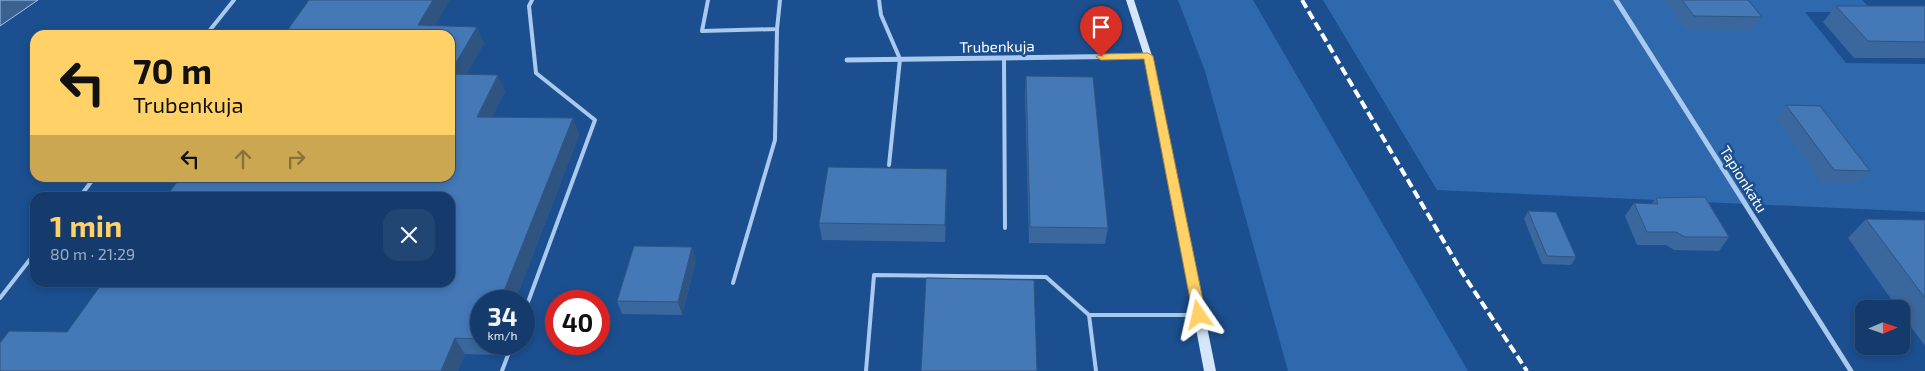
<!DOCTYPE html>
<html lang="en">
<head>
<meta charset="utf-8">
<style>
  body { margin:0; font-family:"Exo 2",sans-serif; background:#214673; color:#f1f3f6; height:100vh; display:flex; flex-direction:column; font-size:19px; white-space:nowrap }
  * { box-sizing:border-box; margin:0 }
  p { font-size:16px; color:#9dadc1 }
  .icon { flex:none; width:28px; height:28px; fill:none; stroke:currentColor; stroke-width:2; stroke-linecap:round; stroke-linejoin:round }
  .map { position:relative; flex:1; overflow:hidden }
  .side { position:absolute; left:30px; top:192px; width:425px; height:95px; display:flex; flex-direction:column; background:#143b6b; border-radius:15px; box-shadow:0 2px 8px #0003,0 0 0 1px #33557e }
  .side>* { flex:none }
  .hud { position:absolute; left:30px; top:30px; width:425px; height:152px; border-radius:15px; box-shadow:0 2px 8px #0003,0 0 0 1px #33557e; background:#ffd166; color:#111; overflow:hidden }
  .needle { width:32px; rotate:88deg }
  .controls { position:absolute; left:1855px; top:300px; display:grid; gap:10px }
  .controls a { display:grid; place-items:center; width:55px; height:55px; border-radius:10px; background:#143b6b; box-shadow:0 2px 8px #0003,0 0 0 1px #33557e; font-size:25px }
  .speed { position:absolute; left:470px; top:290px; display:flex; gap:10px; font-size:25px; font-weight:700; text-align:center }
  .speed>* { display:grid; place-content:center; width:65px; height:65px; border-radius:50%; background:#143b6b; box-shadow:0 2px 8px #0003,0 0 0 1px #33557e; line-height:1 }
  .speed small { font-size:12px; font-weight:400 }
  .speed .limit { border:8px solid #d22; background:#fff; color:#111 }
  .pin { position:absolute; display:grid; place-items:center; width:42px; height:42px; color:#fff; margin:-51px -21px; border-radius:50% 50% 50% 0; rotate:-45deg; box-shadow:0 0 5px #0007 }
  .pin .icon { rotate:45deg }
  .me { position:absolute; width:55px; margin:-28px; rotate:349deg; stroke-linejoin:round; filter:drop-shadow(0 0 4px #0008) }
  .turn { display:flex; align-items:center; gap:18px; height:105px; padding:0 20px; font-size:22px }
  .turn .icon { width:65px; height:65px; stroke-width:2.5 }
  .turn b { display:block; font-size:35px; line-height:42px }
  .lanes { display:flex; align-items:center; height:48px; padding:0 20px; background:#0003; justify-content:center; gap:25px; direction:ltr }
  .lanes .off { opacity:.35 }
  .round { display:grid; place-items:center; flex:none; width:52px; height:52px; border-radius:15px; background:#214673 }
  .summary { display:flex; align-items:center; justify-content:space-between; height:85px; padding:0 20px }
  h1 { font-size:30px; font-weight:700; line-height:38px; color:#ffd166 }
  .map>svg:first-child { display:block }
  .green { fill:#2e69ad }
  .water { fill:#3c6290; stroke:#9cc4f0 }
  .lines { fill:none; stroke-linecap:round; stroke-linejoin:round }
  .lane { stroke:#a9c9ee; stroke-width:4 }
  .street { stroke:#a9c9ee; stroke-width:5 }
  .secondary { fill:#d6e6fa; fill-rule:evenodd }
  .rail { stroke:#fff; stroke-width:4; stroke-dasharray:9 4; stroke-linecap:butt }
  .wall { fill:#3a679d }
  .shaded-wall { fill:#305480 }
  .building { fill:#4478b7; stroke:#305480 }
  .route { fill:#ffd166; stroke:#a68842 }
  .labels { text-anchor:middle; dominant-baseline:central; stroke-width:5; stroke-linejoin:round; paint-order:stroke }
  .street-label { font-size:15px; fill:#fff; stroke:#1b4f8f }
</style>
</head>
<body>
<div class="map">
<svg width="1925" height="371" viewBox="0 0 1925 371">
  <rect width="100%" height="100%" fill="#1b4f8f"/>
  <g class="green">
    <polygon points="1178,0 1253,0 1468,371 1288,371 1205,71"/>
    <polygon points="1323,0 1862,0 1874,12 1805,12 1846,63 1925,64 1925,212 1437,190"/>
  </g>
  <polygon class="water" points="0,0 38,0 0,26"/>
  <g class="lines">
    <g class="lane">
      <polyline points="708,0 702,31 777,29 780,0"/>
      <polyline points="879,0 881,15 900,59 889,165"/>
      <polyline points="206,35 234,0"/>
      <polyline points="1004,58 1005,228"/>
      <polyline points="79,198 94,178"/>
      <polyline points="733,283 775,140 777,29"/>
      <polyline points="0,298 35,253"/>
      <polyline points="524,313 595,120 536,73 529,6 532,0"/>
      <polyline points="502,371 512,344"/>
      <polyline points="866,371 874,275 1046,277 1089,315"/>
      <polyline points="1096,371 1089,315 1197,315"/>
    </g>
    <g class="street">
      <polyline points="1616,0 1851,371"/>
      <polyline points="847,60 1148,56"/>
    </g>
    <polygon class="secondary" points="1126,0 1134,0 1152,56 1216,371 1204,371 1144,56"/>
    <polyline class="rail" points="1302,0 1463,274 1527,371"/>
  </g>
  <g class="wall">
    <polygon points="1664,0 1748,0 1762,17 1752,30 1686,30"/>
    <polygon points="1836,6 1925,6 1925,58 1854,58 1823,22"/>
    <polygon points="436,25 484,43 466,74 505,91 492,117 573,118 579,135 515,301 481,301 481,344 499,344 495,355 465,354 458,371 0,371 67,332"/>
    <polygon points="1026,76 1108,228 1105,244 1029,243 1025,93"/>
    <polygon points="1786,105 1870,171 1857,184 1822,183 1776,118"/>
    <polygon points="947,186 945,242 822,240 819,223"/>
    <polygon points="1656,198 1729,237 1719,251 1674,250 1666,245 1637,245 1625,216 1634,203 1651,204"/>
    <polygon points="1528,211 1576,257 1571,265 1542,264 1524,219"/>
    <polygon points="1866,219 1925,220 1925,346 1901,313 1901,309 1898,309 1848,238"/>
    <polygon points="696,260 682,315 622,314 617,301"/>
  </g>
  <g class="shaded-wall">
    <polygon points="433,0 450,0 430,35 418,25"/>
    <polygon points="477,27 484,43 457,91 450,76 450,73"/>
    <polygon points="498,75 505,91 484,134 477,117"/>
    <polygon points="573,118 579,135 515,301 500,301"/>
    <polygon points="947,169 947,186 945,242 945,225"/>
    <polygon points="692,247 696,260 682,315 678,302"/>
    <polygon points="455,338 465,354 458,371 441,371"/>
    <polygon points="488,344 499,344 495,355"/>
  </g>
  <g class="building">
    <polygon points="309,0 433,0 418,25 477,27 450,73 450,35 284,35"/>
    <polygon points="1682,0 1748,0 1762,17 1694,16"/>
    <polygon points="1836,6 1925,6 1925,42 1868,41"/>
    <polygon points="450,74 498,75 477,117 573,118 500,301 481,301 481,339 455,338 441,371 0,371 0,343 9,331 67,332 103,282 450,282 450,198 165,198 180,178 450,178"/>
    <polygon points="1026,76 1093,77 1108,228 1030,227"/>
    <polygon points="1786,105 1820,106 1870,171 1834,170"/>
    <polygon points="828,167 947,169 945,225 819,223"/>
    <polygon points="1705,197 1729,237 1685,237 1676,232 1647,232 1634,203 1658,204 1656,198"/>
    <polygon points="1528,211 1556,212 1576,257 1547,256"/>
    <polygon points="1866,219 1925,220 1925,298"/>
    <polygon points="634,246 692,247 678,302 617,301"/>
    <polygon points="926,278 1034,280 1037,371 921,371"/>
  </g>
  <polygon class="route" points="1148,53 1153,56 1206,315 1204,319 1199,320 1195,319 1193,315 1144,59 1101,60 1096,57 1101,54"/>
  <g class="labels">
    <g class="street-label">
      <text transform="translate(997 46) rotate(-1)">Trubenkuja</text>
      <text transform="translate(1744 179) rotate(58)">Tapionkatu</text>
    </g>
  </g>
</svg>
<div class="controls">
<a><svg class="needle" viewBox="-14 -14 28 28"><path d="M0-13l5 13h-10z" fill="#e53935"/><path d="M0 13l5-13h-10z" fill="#9dadc1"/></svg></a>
</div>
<div class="speed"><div>34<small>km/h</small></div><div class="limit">40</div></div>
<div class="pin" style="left:1101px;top:57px;background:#d93025"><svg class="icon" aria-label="arrive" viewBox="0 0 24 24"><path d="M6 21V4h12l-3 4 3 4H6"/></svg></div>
<svg class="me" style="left:1199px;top:315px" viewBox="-20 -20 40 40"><path d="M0-17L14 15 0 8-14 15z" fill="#ffd166" stroke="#fff" stroke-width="4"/></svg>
<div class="hud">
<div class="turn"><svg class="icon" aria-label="left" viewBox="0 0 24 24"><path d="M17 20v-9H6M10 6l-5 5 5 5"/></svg><div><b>70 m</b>Trubenkuja</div></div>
<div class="lanes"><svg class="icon" aria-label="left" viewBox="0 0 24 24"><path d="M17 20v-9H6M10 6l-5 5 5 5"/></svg><svg class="icon off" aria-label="ahead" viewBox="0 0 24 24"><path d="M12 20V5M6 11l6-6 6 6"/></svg><svg class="icon off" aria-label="right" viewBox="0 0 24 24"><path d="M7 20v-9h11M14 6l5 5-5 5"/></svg></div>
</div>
<section class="side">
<div class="summary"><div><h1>1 min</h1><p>80 m · 21:29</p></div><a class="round"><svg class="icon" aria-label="close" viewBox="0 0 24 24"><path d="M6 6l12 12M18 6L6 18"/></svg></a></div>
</section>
</div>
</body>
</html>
